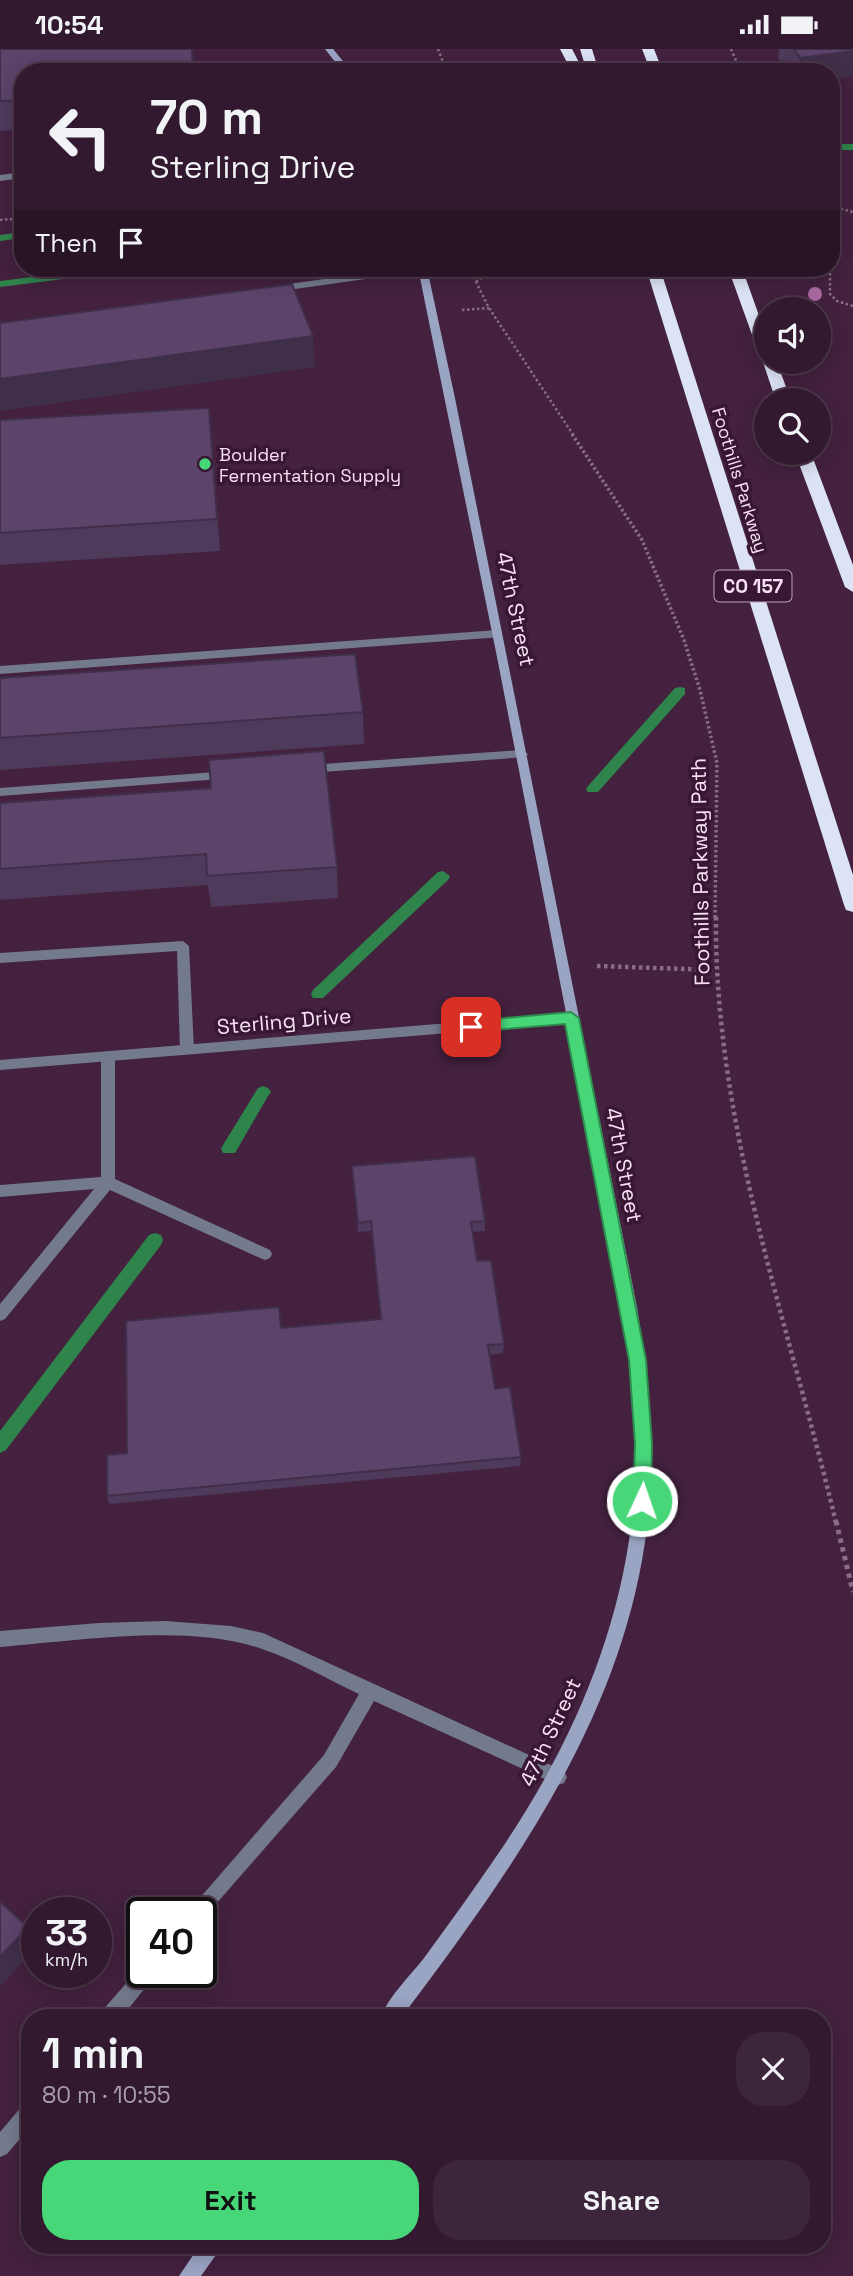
<!DOCTYPE html>
<html lang="en">
<head>
<meta charset="utf-8">
<style>
  body { margin:0; font-family:"Space Grotesk",sans-serif; background:#3d263b; color:#f1f3f6; height:100vh; display:flex; flex-direction:column; font-size:26px; white-space:nowrap }
  * { box-sizing:border-box; margin:0 }
  p { font-size:23px; color:#a8a0aa }
  .icon { flex:none; width:38px; height:38px; fill:none; stroke:currentColor; stroke-width:2; stroke-linecap:round; stroke-linejoin:round }
  .map { position:relative; flex:1; overflow:hidden }
  .sheet { position:absolute; left:21px; top:1960px; width:810px; height:245px; display:flex; flex-direction:column; background:#32192f; border-radius:28px; box-shadow:0 4px 18px #0003,0 0 0 2px #4d384b }
  .sheet>* { flex:none }
  .guide { position:absolute; left:14px; top:14px; width:826px; height:214px; border-radius:28px; box-shadow:0 4px 18px #0003,0 0 0 2px #4d384b; background:#32192f; color:#f1f3f6; overflow:hidden }
  .fabs { position:absolute; left:754px; top:248px; display:grid; gap:14px }
  .fabs a { display:grid; place-items:center; width:77px; height:77px; border-radius:50%; background:#32192f; box-shadow:0 4px 18px #0003,0 0 0 2px #4d384b; font-size:35px }
  .speed { position:absolute; left:21px; top:1848px; display:flex; gap:14px; font-size:35px; font-weight:700; text-align:center }
  .speed>* { display:grid; place-content:center; width:91px; height:91px; border-radius:50%; background:#32192f; box-shadow:0 4px 18px #0003,0 0 0 2px #4d384b; line-height:1 }
  .speed small { font-size:18px; font-weight:400 }
  .speed .limit { border:4px solid #111; border-radius:10px; background:#fff; color:#111 }
  .pin { position:absolute; display:grid; place-items:center; width:60px; height:60px; color:#fff; margin:-30px; border-radius:14px; box-shadow:0 4px 10px #0006 }
  .me { position:absolute; width:77px; margin:-38px; rotate:3deg; stroke-linejoin:round; filter:drop-shadow(0 0 5px #0008) }
  .turn { display:flex; align-items:center; gap:24px; height:147px; padding:0 21px; font-size:32px }
  .turn .icon { width:91px; height:91px; stroke-width:2.5 }
  .turn b { display:block; font-size:49px; line-height:60px }
  .then { display:flex; align-items:center; height:66px; padding:0 21px; background:#0003; gap:14px; font-size:26px }
  .round { display:grid; place-items:center; flex:none; width:74px; height:74px; border-radius:28px; background:#3d263b }
  .headline { display:flex; align-items:center; justify-content:space-between; height:119px; padding:0 21px }
  h1 { font-size:42px; font-weight:700; line-height:52px }
  .action { display:flex; gap:14px; margin-top:auto; padding:14px 21px }
  .action a { flex:1; height:80px; border-radius:28px; background:#47d779; color:#111; font-size:28px; font-weight:700; line-height:80px; text-align:center }
  .action a+a { background:#3d263b; color:#f1f3f6 }
  .status { display:flex; justify-content:space-between; align-items:center; height:49px; padding:0 35px; background:#32192f; direction:ltr }
  .status svg { height:19px; fill:currentColor }
  .map>svg:first-child { display:block }
  .lines { fill:none; stroke-linecap:round; stroke-linejoin:round }
  .stream { fill:#2f844b; fill-rule:evenodd }
  .path-far3 { stroke:#896c85; stroke-width:2.5; stroke-dasharray:2.5 2.5; stroke-linecap:butt }
  .path-far2 { stroke:#896c85; stroke-width:3.5; stroke-dasharray:2.5 2.5; stroke-linecap:butt }
  .path-far1 { stroke:#896c85; stroke-width:4.5; stroke-dasharray:3.5 3.5; stroke-linecap:butt }
  .path { stroke:#896c85; stroke-width:5; stroke-dasharray:4.5 4.5; stroke-linecap:butt }
  .lane { fill:#737a8d; fill-rule:evenodd }
  .street { fill:#737a8d; fill-rule:evenodd }
  .secondary { fill:#9aa4c3; fill-rule:evenodd }
  .highway { fill:#dce3f6; fill-rule:evenodd }
  .tree { fill:#a969a1 }
  .wall { fill:#4e3a5b }
  .shaded-wall { fill:#402f4a }
  .building { fill:#5b436a; stroke:#402f4a; stroke-width:2 }
  .route { fill:#47d779; stroke:#2e8c4f; stroke-width:2 }
  .poi-dot { fill:#47d779; stroke:#381735; stroke-width:2.5 }
  .labels { text-anchor:middle; dominant-baseline:central; stroke-width:7; stroke-linejoin:round; paint-order:stroke }
  .far-poi-label { font-size:18px; fill:#f8e1f4; stroke:#381735; text-anchor:start }
  .far-street-label { font-size:18px; fill:#f8e1f4; stroke:#381735 }
  .shield { fill:#381735; stroke:#bea4bb; stroke-width:2 }
  .shield-label { font-size:19px; font-weight:bold; fill:#f8e1f4 }
  .street-label { font-size:21px; fill:#f8e1f4; stroke:#381735 }
</style>
</head>
<body>
<div class="status"><b>10:54</b><svg viewBox="0 0 49 12"><path d="M0 12V9h3v3zM5 12V6h3v6zM10 12V3h3v9zM15 12V0h3v12zM26 1h20v11H26zM47 4h2v5h-2z"/></svg></div>
<div class="map">
<svg width="853" height="2227" viewBox="0 0 853 2227">
  <rect width="100%" height="100%" fill="#43213f"/>
  <g class="lines">
    <g class="stream">
      <rect x="831" y="95" width="22" height="6"/>
      <polygon points="23,183 23,189 0,192 0,186"/>
      <polygon points="104,219 132,219 127,222 0,238 0,232"/>
      <polygon points="680,638 685,639 685,645 598,743 588,743 586,740 588,737 675,639"/>
      <polygon points="443,822 450,827 448,831 323,949 313,949 311,945 313,941 438,823"/>
      <polygon points="263,1037 268,1039 271,1043 268,1047 235,1104 223,1104 221,1100 223,1096 258,1039"/>
      <polygon points="155,1184 161,1186 163,1191 161,1196 6,1401 0,1404 0,1382 149,1186"/>
    </g>
    <g class="path-far3">
      <polyline points="438,0 447,23"/>
      <polyline points="731,0 741,23"/>
      <polyline points="831,157 853,163"/>
      <polyline points="0,171 23,169"/>
      <polyline points="469,219 489,259 574,387"/>
      <polyline points="830,219 830,245 837,252 853,257"/>
      <polyline points="476,233 495,219"/>
      <polyline points="462,261 489,259"/>
    </g>
    <polyline class="path-far2" points="572,385 642,491 684,591 700,641 717,714 715,870"/>
    <g class="path-far1">
      <path d="M 716,868 C 714,1075 789,1275 836,1474"/>
      <polyline points="597,917 715,921"/>
    </g>
    <polyline class="path" points="836,1472 853,1543"/>
    <g class="lane">
      <polygon points="404,219 427,219 422,222 274,243 269,240 274,237"/>
      <polygon points="498,581 502,582 502,588 0,625 0,617"/>
      <polygon points="522,701 528,705 526,708 309,724 303,720 309,716"/>
      <polygon points="229,722 233,723 235,726 233,729 0,747 0,739"/>
      <polygon points="183,892 189,897 194,1001 187,1006 180,1001 177,902 0,914 0,904"/>
      <polygon points="108,1002 115,1007 115,1130 270,1201 272,1205 270,1209 265,1211 260,1209 110,1141 5,1270 0,1272 0,1255 94,1140 0,1148 0,1136 101,1128 101,1007"/>
      <path d="M 165,1572 L 231,1577 L 263,1584 L 564,1722 L 567,1728 L 564,1734 L 558,1736 L 374,1652 L 336,1718 L 201,1872 L 201,1864 L 189,1864 L 192,1858 L 324,1706 L 359,1645 C 327,1630 295,1611 262,1600 C 189,1574 77,1592 0,1598 L 0,1582 L 99,1574 Z"/>
      <polygon points="142,1916 142,1923 156,1923 153,1929 121,1969 100,1969 102,1962"/>
      <polygon points="30,2054 30,2078 7,2105 0,2108 0,2083 23,2056"/>
    </g>
    <g class="street">
      <polygon points="23,123 23,129 0,132 0,126"/>
      <polygon points="571,964 578,969 571,974 0,1021 0,1011"/>
    </g>
    <g class="secondary">
      <polygon points="325,0 333,0 352,23 343,23"/>
      <path d="M 418,219 L 427,219 L 455,349 L 637,1258 C 648,1328 655,1398 648,1469 C 628,1661 514,1819 401,1969 L 380,1969 C 389,1947 409,1928 424,1909 C 449,1875 474,1840 498,1805 C 567,1704 618,1592 632,1469 C 640,1399 633,1328 623,1258 L 497,608 Z"/>
      <polygon points="200,2196 223,2196 201,2227 179,2227"/>
    </g>
    <g class="highway">
      <polygon points="560,0 572,0 584,23 572,23"/>
      <polygon points="580,0 592,0 599,23 587,23"/>
      <polygon points="642,0 654,0 663,23 651,23"/>
      <polygon points="646,219 660,219 853,826 853,863 846,861 844,856"/>
      <polygon points="728,219 742,219 766,286 766,309 759,305"/>
      <polygon points="766,309 766,313 777,313 791,352 776,352 763,313"/>
      <polygon points="795,404 811,404 853,516 853,543 845,538"/>
    </g>
  </g>
  <circle class="tree" cx="815" cy="245" r="7"/>
  <g class="wall">
    <polygon points="0,0 193,0 194,23 23,23 23,81 0,82"/>
    <polygon points="779,0 853,0 853,27 831,30 831,23 788,23 778,9"/>
    <polygon points="0,371 212,390 220,502 0,516"/>
    <polygon points="0,629 363,663 364,695 0,721"/>
    <polygon points="0,754 337,818 338,849 211,858 208,836 0,851"/>
    <polygon points="352,1117 485,1172 485,1182 472,1183 477,1212 504,1295 503,1304 490,1306 495,1340 521,1408 520,1417 109,1455 107,1447 127,1404 281,1279 381,1270 371,1182 358,1183"/>
  </g>
  <g class="shaded-wall">
    <polygon points="853,2 853,27 831,30 831,23 798,23 800,9"/>
    <polygon points="313,287 315,318 0,362 0,330"/>
    <polygon points="209,359 212,390 220,502 217,470"/>
    <polygon points="28,1878 37,1894 37,1897 0,1938 0,1908"/>
  </g>
  <g class="building">
    <polygon points="0,0 192,0 193,23 23,23 23,51 0,52"/>
    <polygon points="794,0 853,0 853,2 800,9"/>
    <polygon points="292,235 313,287 0,330 0,274"/>
    <polygon points="209,359 217,470 0,484 0,371"/>
    <polygon points="355,605 363,663 0,689 0,629"/>
    <polygon points="324,702 337,818 207,827 206,805 0,820 0,754 211,739 209,711"/>
    <polygon points="475,1107 485,1172 471,1173 477,1212 491,1211 504,1295 488,1296 495,1340 510,1338 521,1408 107,1447 107,1406 127,1404 126,1272 279,1258 281,1279 381,1270 371,1172 358,1174 352,1117"/>
    <polygon points="0,1853 28,1878 0,1908"/>
  </g>
  <polygon class="route" points="571,963 579,969 646,1311 652,1395 651,1452 648,1458 642,1460 635,1458 633,1452 635,1395 629,1311 565,975 471,983 464,978 471,972"/>
  <circle class="poi-dot" cx="205" cy="415" r="7"/>
  <g class="labels">
    <g class="far-poi-label">
      <text x="219" y="405">Boulder<tspan x="219" dy="21">Fermentation Supply</tspan></text>
    </g>
    <g class="far-street-label">
      <text transform="translate(740 431) rotate(73)">Foothills Parkway</text>
    </g>
    <rect class="shield" x="714.5" y="521.5" width="77" height="31" rx="5"/>
    <g class="shield-label">
      <text x="753" y="537">CO 157</text>
    </g>
    <g class="street-label">
      <text transform="translate(516 560) rotate(78)">47th Street</text>
      <text transform="translate(700 823) rotate(-91)">Foothills Parkway Path</text>
      <text transform="translate(284 972) rotate(-5)">Sterling Drive</text>
      <text transform="translate(624 1116) rotate(79)">47th Street</text>
      <text transform="translate(550 1683) rotate(-65)">47th Street</text>
    </g>
  </g>
</svg>
<div class="fabs">
<a><svg class="icon" aria-label="sound" viewBox="0 0 24 24"><path d="M4 9h4l5-4v14l-5-4H4zM17 9q2 3 0 6"/></svg></a>
<a><svg class="icon" aria-label="search" viewBox="0 0 24 24"><circle cx="10" cy="10" r="6"/><path d="M15 15l6 6"/></svg></a>
</div>
<div class="speed"><div>33<small>km/h</small></div><div class="limit">40</div></div>
<div class="pin" style="left:471px;top:978px;background:#d93025"><svg class="icon" aria-label="arrive" viewBox="0 0 24 24"><path d="M6 21V4h12l-3 4 3 4H6"/></svg></div>
<svg class="me" style="left:642px;top:1452px" viewBox="-20 -20 40 40"><circle r="17" fill="#47d779" stroke="#fff" stroke-width="3"/><path d="M0-11L8 9 0 5-8 9z" fill="#fff"/></svg>
<div class="guide">
<div class="turn"><svg class="icon" aria-label="left" viewBox="0 0 24 24"><path d="M17 20v-9H6M10 6l-5 5 5 5"/></svg><div><b>70 m</b>Sterling Drive</div></div>
<div class="then">Then<svg class="icon" aria-label="arrive" viewBox="0 0 24 24"><path d="M6 21V4h12l-3 4 3 4H6"/></svg></div>
</div>
<section class="sheet">
<div class="headline"><div><h1>1 min</h1><p>80 m · 10:55</p></div><a class="round"><svg class="icon" aria-label="close" viewBox="0 0 24 24"><path d="M6 6l12 12M18 6L6 18"/></svg></a></div>
<div class="action"><a>Exit</a><a>Share</a></div>
</section>
</div>
</body>
</html>
